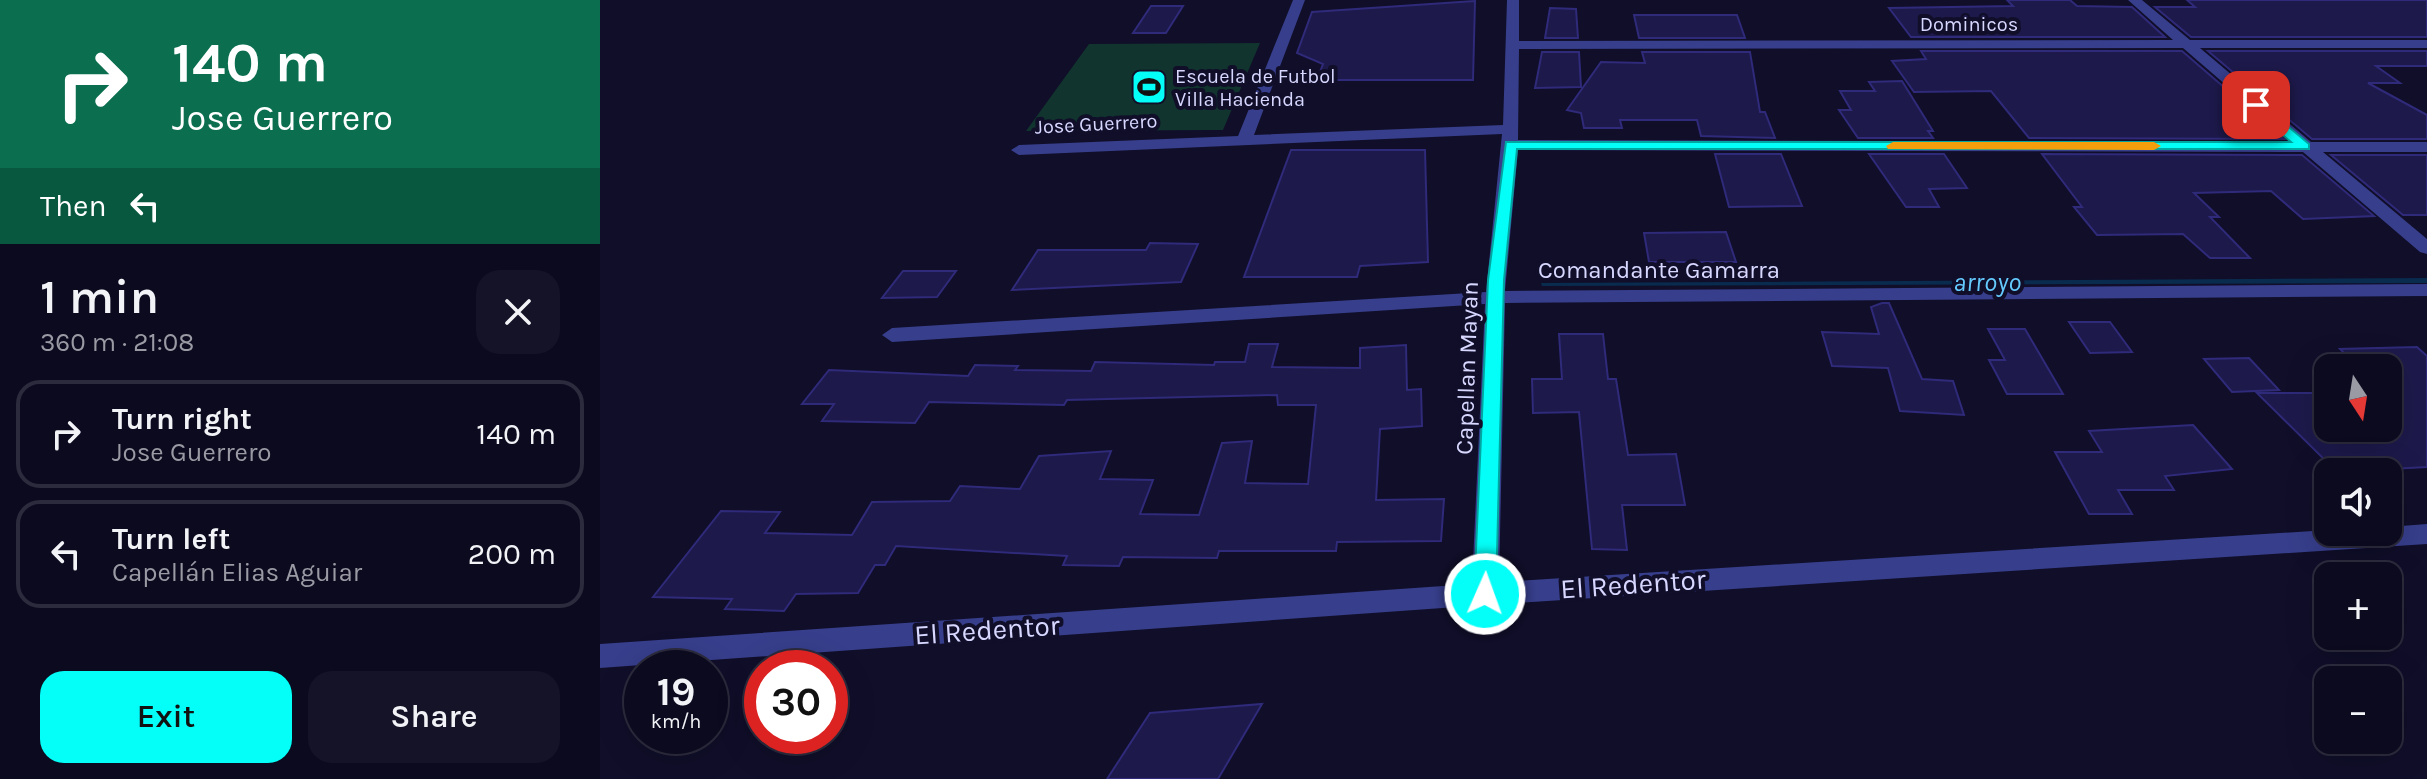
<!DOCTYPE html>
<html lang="en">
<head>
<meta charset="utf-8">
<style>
  body { margin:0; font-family:Karla,sans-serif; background:#151328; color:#f1f3f6; height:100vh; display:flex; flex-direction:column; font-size:30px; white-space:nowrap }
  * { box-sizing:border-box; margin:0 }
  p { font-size:26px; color:#9a9aa4 }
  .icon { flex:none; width:44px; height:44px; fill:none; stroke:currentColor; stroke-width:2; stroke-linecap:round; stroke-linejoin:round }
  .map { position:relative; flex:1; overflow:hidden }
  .panel { display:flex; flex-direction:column; background:#0c0a1f; width:600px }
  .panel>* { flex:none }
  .hud { background:#0b6e4f; color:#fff; overflow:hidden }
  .needle { width:52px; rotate:168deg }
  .fabs { position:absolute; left:1714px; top:354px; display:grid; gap:16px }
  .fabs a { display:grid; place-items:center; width:88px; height:88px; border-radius:16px; background:#0c0a1f; box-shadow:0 8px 32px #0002,0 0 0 2px #2c2b3d; font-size:40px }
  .speed { position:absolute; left:24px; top:650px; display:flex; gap:16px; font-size:40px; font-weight:700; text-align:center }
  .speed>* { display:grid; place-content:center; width:104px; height:104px; border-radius:50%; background:#0c0a1f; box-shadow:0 8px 32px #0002,0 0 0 2px #2c2b3d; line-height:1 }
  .speed small { font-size:20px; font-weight:400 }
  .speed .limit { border:12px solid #d22; background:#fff; color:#111 }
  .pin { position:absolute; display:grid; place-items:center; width:68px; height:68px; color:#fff; margin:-34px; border-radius:16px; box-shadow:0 4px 12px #0006 }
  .me { position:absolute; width:88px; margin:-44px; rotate:2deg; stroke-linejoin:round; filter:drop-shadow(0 0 6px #0008) }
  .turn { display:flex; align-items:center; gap:28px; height:168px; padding:0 40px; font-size:36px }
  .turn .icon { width:104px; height:104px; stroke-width:2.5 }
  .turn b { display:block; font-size:56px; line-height:68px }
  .then { display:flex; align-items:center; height:76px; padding:0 40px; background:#0003; gap:16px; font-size:30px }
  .round { display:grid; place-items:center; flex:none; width:84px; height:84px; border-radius:24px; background:#151328 }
  .overview { display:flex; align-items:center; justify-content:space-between; height:136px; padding:0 40px }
  h1 { font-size:48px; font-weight:600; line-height:60px }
  .action { display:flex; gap:16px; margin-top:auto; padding:16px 40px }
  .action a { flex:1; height:92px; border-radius:24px; background:#03fff8; color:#111; font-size:32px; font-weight:600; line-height:92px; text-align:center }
  .action a+a { background:#151328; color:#f1f3f6 }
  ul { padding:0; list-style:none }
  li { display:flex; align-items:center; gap:24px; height:108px; margin:0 16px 12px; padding:0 24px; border:4px solid #2c2b3d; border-radius:24px }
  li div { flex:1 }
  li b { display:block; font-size:30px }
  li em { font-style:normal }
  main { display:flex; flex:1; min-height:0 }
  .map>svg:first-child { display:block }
  .green { fill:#11342e }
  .water { fill:#092b4e }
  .building { fill:#1d194b; stroke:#2f2a79; stroke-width:2 }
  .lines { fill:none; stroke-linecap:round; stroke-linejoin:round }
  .minor { fill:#373e8b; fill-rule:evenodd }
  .route { fill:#03fff8; stroke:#02a6a1; stroke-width:2 }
  .slow { fill:#f59e0b }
  .labels { text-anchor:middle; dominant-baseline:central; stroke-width:8; stroke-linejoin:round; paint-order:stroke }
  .far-street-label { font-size:20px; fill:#d7d7ff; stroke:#100e29 }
  .far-poi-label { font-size:20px; fill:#d7d7ff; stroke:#100e29; text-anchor:start }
  .street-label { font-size:24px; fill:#d7d7ff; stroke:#100e29 }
  .water-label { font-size:26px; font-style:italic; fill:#65cbff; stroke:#100e29 }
  .near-street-label { font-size:28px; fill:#d7d7ff; stroke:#100e29 }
</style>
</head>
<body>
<main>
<section class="panel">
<div class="hud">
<div class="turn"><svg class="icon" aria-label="right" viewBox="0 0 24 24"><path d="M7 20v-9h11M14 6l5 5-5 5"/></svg><div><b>140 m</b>Jose Guerrero</div></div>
<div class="then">Then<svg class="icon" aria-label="left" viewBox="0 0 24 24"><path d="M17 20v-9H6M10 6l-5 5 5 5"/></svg></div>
</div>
<div class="overview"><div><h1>1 min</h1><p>360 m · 21:08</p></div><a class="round"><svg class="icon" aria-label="close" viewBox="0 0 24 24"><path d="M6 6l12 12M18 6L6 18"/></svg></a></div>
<ul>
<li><svg class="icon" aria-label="right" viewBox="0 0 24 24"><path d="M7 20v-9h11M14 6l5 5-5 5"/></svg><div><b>Turn right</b><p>Jose Guerrero</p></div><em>140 m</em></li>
<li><svg class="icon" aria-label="left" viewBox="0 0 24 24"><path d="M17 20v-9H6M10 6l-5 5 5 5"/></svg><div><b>Turn left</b><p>Capellán Elias Aguiar</p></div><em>200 m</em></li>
</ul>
<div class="action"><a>Exit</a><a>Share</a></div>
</section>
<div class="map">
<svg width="1827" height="779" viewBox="0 0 1827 779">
  <rect width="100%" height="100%" fill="#100e29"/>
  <polygon class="green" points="660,43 623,130 426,131 489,44"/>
  <polygon class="water" points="1827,278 1827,283 942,286 941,283"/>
  <g class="building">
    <polygon points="1407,0 1470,0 1477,6 1532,7 1565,37 1311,37 1289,8 1413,6"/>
    <polygon points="1587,0 1827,0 1827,37 1591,37 1555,7 1595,7"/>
    <polygon points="875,1 873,80 717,80 723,64 697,53 712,12"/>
    <polygon points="551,6 583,6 566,33 533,33"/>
    <polygon points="950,8 976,9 978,38 945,38"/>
    <polygon points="1034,15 1137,15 1145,38 1039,38"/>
    <polygon points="1321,51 1582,51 1684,139 1429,138 1391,91 1314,92 1292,61 1326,59"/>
    <polygon points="1608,51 1827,51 1827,66 1776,66 1800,83 1768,83 1827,115 1827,139 1712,139"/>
    <polygon points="942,52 979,52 981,87 935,88"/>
    <polygon points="1042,52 1150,52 1160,112 1165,112 1175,138 1101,136 1097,120 1020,120 1022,128 984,128 981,113 967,110 1001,62 1045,63"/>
    <polygon points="1302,81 1333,131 1328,131 1333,138 1258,138 1239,110 1251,110 1240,91 1275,91 1269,82"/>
    <polygon points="691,150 825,150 828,262 760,266 757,277 644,277"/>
    <polygon points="1115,154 1181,154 1202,206 1129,207"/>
    <polygon points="1269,154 1344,154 1367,188 1329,189 1339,207 1306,207"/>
    <polygon points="1442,154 1702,155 1774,216 1703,219 1671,191 1594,193 1619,217 1610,217 1650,258 1610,258 1583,234 1497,235 1474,207 1482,207"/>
    <polygon points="1731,155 1827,155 1827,215 1803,215"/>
    <polygon points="1126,232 1136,262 1049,262 1044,233"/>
    <polygon points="550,243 598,244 581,282 412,290 438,250 546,250"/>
    <polygon points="303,271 356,271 337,297 282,298"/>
    <polygon points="1282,303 1289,303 1322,379 1353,381 1364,415 1300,411 1288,368 1232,366 1222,332 1279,334 1271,307"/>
    <polygon points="1469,322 1510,322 1532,352 1490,353"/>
    <polygon points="1388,329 1425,329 1463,394 1407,394 1389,360 1405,360"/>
    <polygon points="959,334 1003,334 1008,379 1016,379 1028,455 1076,454 1085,505 1022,505 1027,550 992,549 979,412 933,413 932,379 962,379"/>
    <polygon points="649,344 678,344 672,367 760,368 760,348 806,345 807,390 821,389 822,426 780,429 776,500 844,499 841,541 737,542 736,551 619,551 617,558 523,557 519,566 463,565 467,556 296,546 285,565 275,565 258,593 196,594 184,611 125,609 132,599 53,597 121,511 180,512 165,533 252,535 272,502 350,501 360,486 420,489 439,456 511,451 500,479 553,480 540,514 599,515 622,443 652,441 645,483 708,484 716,405 678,405 677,395 467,400 464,405 329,402 315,423 222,421 234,404 202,404 229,370 368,376 375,365 418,366 415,370 491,371 495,362 614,365 615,362 645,362"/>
    <polygon points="1817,347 1827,356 1827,467 1737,472 1657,393 1728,393 1728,428 1788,428 1788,368 1759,368 1740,349"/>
    <polygon points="1649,358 1679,390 1632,392 1604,359"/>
    <polygon points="1593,425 1632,469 1565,476 1574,490 1518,490 1532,514 1489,514 1455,452 1502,452 1489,431"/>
    <polygon points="662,704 618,779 507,779 550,713"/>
  </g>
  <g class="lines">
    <path class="minor" d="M 693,0 L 705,0 L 654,135 L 903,125 L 907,0 L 919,0 L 919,41 L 1573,40 L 1528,0 L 1542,0 L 1590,40 L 1827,40 L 1827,48 L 1600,48 L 1711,142 L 1827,142 L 1827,152 L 1723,152 L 1827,239 L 1827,254 L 1820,252 L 1703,152 L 918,150 L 905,291 L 1827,284 L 1827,296 L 905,303 L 899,582 L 1728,530 L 1788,532 L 1788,527 L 1827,524 L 1827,544 L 885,605 L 0,668 L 0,644 L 872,584 L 885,304 L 292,342 L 282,335 L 292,328 L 886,292 L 902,134 L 419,155 L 411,150 L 419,145 L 638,136 ZM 1583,48 L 1692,142 L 918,140 L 919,49 Z"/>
  </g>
  <polygon class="route" points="1651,103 1660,103 1709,144 1709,149 917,149 904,280 896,594 893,600 877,600 874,594 888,280 906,142 1691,142 1651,108"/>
  <polygon class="slow" points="1293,142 1554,142 1561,146 1554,150 1288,149 1286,146"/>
  <defs>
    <symbol id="stadium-square" viewBox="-11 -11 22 22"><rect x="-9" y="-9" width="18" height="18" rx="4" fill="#03fff8" stroke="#100e29"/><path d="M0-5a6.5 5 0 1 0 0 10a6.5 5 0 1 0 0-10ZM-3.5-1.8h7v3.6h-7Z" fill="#111"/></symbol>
  </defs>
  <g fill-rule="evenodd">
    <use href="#stadium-square" x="529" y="67" width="40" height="40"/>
  </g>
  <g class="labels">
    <g class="far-street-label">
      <text x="1369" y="24">Dominicos</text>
      <text transform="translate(496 124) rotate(-3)">Jose Guerrero</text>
    </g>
    <g class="far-poi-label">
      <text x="575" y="76">Escuela de Futbol<tspan x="575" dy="23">Villa Hacienda</tspan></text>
    </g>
    <g class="street-label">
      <text x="1059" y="270">Comandante Gamarra</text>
      <text transform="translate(867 368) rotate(-88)">Capellan Mayan</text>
    </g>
    <g class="water-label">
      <text x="1387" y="282">arroyo</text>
    </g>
    <g class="near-street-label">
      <text transform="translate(1033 584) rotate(-4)">El Redentor</text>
      <text transform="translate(387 630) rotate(-4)">El Redentor</text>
    </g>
  </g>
</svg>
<div class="fabs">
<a><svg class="needle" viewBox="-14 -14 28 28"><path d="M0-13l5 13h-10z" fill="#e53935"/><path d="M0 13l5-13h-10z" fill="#9a9aa4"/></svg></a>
<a><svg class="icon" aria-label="sound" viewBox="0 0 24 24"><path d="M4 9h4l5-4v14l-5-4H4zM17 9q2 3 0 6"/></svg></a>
<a>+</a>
<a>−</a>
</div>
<div class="speed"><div>19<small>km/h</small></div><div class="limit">30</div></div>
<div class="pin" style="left:1656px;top:105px;background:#d93025"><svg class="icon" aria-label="arrive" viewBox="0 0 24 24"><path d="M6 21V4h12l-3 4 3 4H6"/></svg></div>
<svg class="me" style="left:885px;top:594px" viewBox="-20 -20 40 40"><circle r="17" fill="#03fff8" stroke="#fff" stroke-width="3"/><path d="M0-11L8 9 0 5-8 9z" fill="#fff"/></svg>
</div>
</main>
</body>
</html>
